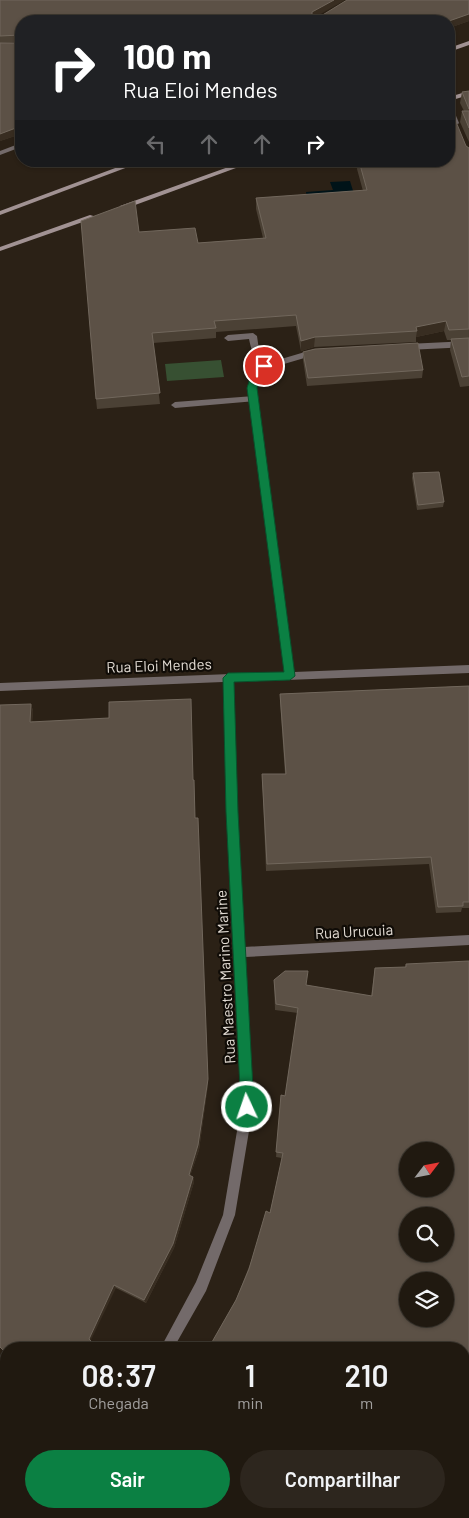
<!DOCTYPE html>
<html lang="pt">
<head>
<meta charset="utf-8">
<style>
  body { margin:0; font-family:Barlow,sans-serif; background:#2d261e; color:#f1f3f6; height:100vh; display:flex; flex-direction:column; font-size:19px; white-space:nowrap }
  * { box-sizing:border-box; margin:0 }
  p { font-size:16px; color:#a2a09f }
  .icon { flex:none; width:28px; height:28px; fill:none; stroke:currentColor; stroke-width:2; stroke-linecap:round; stroke-linejoin:round }
  .map { position:relative; flex:1; overflow:hidden }
  .panel { position:absolute; left:0px; top:1342px; width:470px; height:176px; display:flex; flex-direction:column; background:#201910; border-radius:20px 20px 0 0; box-shadow:0 1px 4px #0004,0 0 0 1px #3d3830 }
  .panel>* { flex:none }
  .top-card { position:absolute; left:15px; top:15px; width:440px; height:152px; border-radius:20px; box-shadow:0 1px 4px #0004,0 0 0 1px #3d3830; background:#202124; color:#fff; overflow:hidden }
  .needle { width:32px; rotate:58deg }
  .controls { position:absolute; left:399px; top:1142px; display:grid; gap:10px }
  .controls a { display:grid; place-items:center; width:55px; height:55px; border-radius:50%; background:#201910; box-shadow:0 1px 4px #0004,0 0 0 1px #3d3830; font-size:25px }
  .pin { position:absolute; display:grid; place-items:center; width:42px; height:42px; color:#fff; margin:-21px; border:2px solid #fff; border-radius:50%; box-shadow:0 1px 5px #0007 }
  .me { position:absolute; width:55px; margin:-28px; rotate:357deg; stroke-linejoin:round; filter:drop-shadow(0 0 4px #0008) }
  .turn { display:flex; align-items:center; gap:18px; height:105px; padding:0 25px; font-size:22px }
  .turn .icon { width:65px; height:65px; stroke-width:2.5 }
  .turn b { display:block; font-size:35px; line-height:42px }
  .lanes { display:flex; align-items:center; height:48px; padding:0 25px; background:#0003; justify-content:center; gap:25px; direction:ltr }
  .lanes .off { opacity:.35 }
  .eta { display:flex; justify-content:space-evenly; align-items:center; height:85px; text-align:center }
  .eta b { font-size:30px; font-weight:600; line-height:35px }
  .cta { display:flex; gap:10px; margin-top:auto; padding:10px 25px }
  .cta a { flex:1; height:58px; border-radius:30px; background:#0b8043; color:#fff; font-size:20px; font-weight:600; line-height:58px; text-align:center }
  .cta a+a { background:#2d261e; color:#f1f3f6 }
  .map>svg:first-child { display:block }
  .green { fill:#375032 }
  .water { fill:#001318 }
  .lines { fill:none; stroke-linecap:round; stroke-linejoin:round }
  .lane { fill:#736a6a; fill-rule:evenodd }
  .street { fill:#736a6a; fill-rule:evenodd }
  .secondary { fill:#a19293; fill-rule:evenodd }
  .wall { fill:#4b4135 }
  .shaded-wall { fill:#382d21 }
  .building { fill:#5c5146; stroke:#71675c; fill-rule:evenodd }
  .route { fill:#0b8043; stroke:#07532c }
  .labels { text-anchor:middle; dominant-baseline:central; stroke-width:4.5; stroke-linejoin:round; paint-order:stroke }
  .street-label { font-size:15px; fill:#e3dcd4; stroke:#100c07 }
</style>
</head>
<body>
<div class="map">
<svg width="469" height="1518" viewBox="0 0 469 1518">
  <rect width="100%" height="100%" fill="#2b2116"/>
  <polygon class="green" points="221,360 224,377 167,381 165,364"/>
  <polygon class="water" points="350,181 354,194 307,198 306,192 333,190 330,182"/>
  <g class="lines">
    <g class="lane">
      <path d="M 253,333 L 257,336 L 259,350 L 268,367 L 267,369 L 264,370 C 255,364 251,349 249,339 L 228,341 L 224,338 L 228,335 Z"/>
      <polygon points="254,396 257,397 257,401 175,408 171,405 175,402"/>
    </g>
    <g class="street">
      <polygon points="449,104 452,106 459,123 458,124 453,123 449,113"/>
      <polygon points="21,143 21,147 0,155 0,151"/>
      <polygon points="469,341 469,347 407,350 403,347 407,344"/>
      <polygon points="315,349 318,350 318,354 267,369 259,378 256,388 294,672 469,665 469,673 233,682 237,812 244,947 469,935 469,945 245,957 253,1107 235,1215 206,1291 173,1349 160,1349 196,1282 223,1215 241,1107 227,812 223,682 0,691 0,683 285,672 248,388 251,377 261,365"/>
      <polygon points="6,1506 6,1512 15,1512 13,1517 0,1518 0,1509"/>
    </g>
    <g class="secondary">
      <polygon points="469,41 469,45 449,52 449,48"/>
      <polygon points="469,91 469,95 449,101 449,97"/>
      <polygon points="134,161 144,161 0,215 0,211"/>
      <polygon points="245,161 255,161 127,208 120,206"/>
      <polygon points="90,215 97,217 0,251 0,247"/>
    </g>
  </g>
  <g class="wall">
    <polygon points="0,0 321,16 469,0 469,21 449,28 449,21 21,21 21,134 0,141 0,43 20,43 21,42 0,43"/>
    <polygon points="469,91 469,142 460,122 462,111 464,111 460,103 462,92"/>
    <polygon points="466,146 469,148 469,386 460,387 450,350 451,340 447,340 444,331 416,337 416,342 314,347 301,351 296,326 216,332 216,338 153,343 160,404 97,409 96,399 139,232 198,243 263,238 256,209 256,198 363,191 357,169 358,161 449,161"/>
    <polygon points="303,352 423,370 422,378 307,386 303,360"/>
    <polygon points="413,473 444,502 443,507 417,510 412,478"/>
    <polygon points="469,686 469,908 462,908 461,912 436,913 429,864 266,871 262,774 285,774 280,701 280,694"/>
    <polygon points="31,704 33,711 32,721 193,780 208,1084 199,1150 190,1176 193,1177 194,1182 174,1248 146,1303 116,1288 6,1349"/>
    <polygon points="406,964 464,1512 236,1300 270,1213 282,1158 276,1157 281,1095 285,1096 298,1013 275,1010 274,980 371,996 375,968 405,967"/>
  </g>
  <g class="shaded-wall">
    <polygon points="334,0 345,0 312,19 312,12"/>
    <polygon points="469,14 469,21 449,28 449,21"/>
    <polygon points="21,126 21,134 0,141 0,134"/>
    <polygon points="446,321 444,331 416,337 417,331 416,327"/>
    <polygon points="315,337 314,347 301,351 301,341"/>
    <polygon points="31,704 33,711 32,729 30,722"/>
    <polygon points="198,818 208,1084 199,1150 189,1179"/>
    <polygon points="193,1177 194,1182 174,1248 146,1303 144,1300"/>
    <polygon points="114,1285 116,1288 90,1342 89,1339"/>
  </g>
  <g class="building">
    <polygon points="0,0 334,0 312,12 312,15 321,16 347,0 469,0 469,14 449,21 21,21 21,39 20,35 0,36"/>
    <polygon points="21,42 21,126 0,134 0,43 20,43"/>
    <polygon points="469,91 469,109 462,92"/>
    <polygon points="462,111 469,111 469,128"/>
    <polygon points="449,112 452,112 466,146 469,148 469,329 449,330 446,321 416,327 417,331 315,337 301,341 296,315 214,321 216,328 152,333 160,393 96,399 81,221 135,201 139,232 195,228 198,243 266,238 256,198 367,190 359,161 449,161"/>
    <polygon points="469,338 469,376 462,377 451,339"/>
    <polygon points="418,343 423,370 308,378 303,352 315,349"/>
    <polygon points="439,472 444,502 418,505 413,473"/>
    <polygon points="469,686 469,902 463,902 463,906 438,907 431,857 267,864 262,774 286,774 280,694"/>
    <polygon points="191,699 193,780 194,780 195,818 198,818 208,1079 198,1145 189,1175 193,1177 173,1244 144,1300 114,1285 89,1339 99,1349 6,1349 6,1353 0,1347 0,705 31,704 30,722 109,718 109,702"/>
    <path d="M 469,961 L 469,1518 L 96,1518 L 101,1512 L 464,1512 L 464,1349 L 208,1349 L 236,1300 L 249,1269 L 266,1211 L 270,1213 L 283,1153 L 276,1152 L 281,1095 L 285,1096 L 298,1008 L 276,1004 L 274,980 L 285,971 L 308,971 L 306,985 L 372,996 L 375,968 L 406,967 L 406,964 ZM 408,1151 L 445,1151 L 445,1189 L 408,1189 ZM 408,1216 L 445,1216 L 445,1254 L 408,1254 ZM 408,1281 L 445,1281 L 445,1319 L 408,1319 Z"/>
    <polygon points="6,1396 6,1427 0,1418 0,1401"/>
  </g>
  <polygon class="route" points="264,363 269,366 259,378 257,388 295,676 290,680 234,682 238,812 254,1107 252,1112 247,1114 243,1112 241,1107 226,812 223,678 228,673 284,672 247,388 251,375"/>
  <g class="labels">
    <g class="street-label">
      <text transform="translate(159 665) rotate(-2)">Rua Eloi Mendes</text>
      <text transform="translate(354 931) rotate(-3)">Rua Urucuia</text>
      <text transform="translate(225 977) rotate(-93)">Rua Maestro Marino Marine</text>
    </g>
  </g>
</svg>
<div class="controls">
<a><svg class="needle" viewBox="-14 -14 28 28"><path d="M0-13l5 13h-10z" fill="#e53935"/><path d="M0 13l5-13h-10z" fill="#a2a09f"/></svg></a>
<a><svg class="icon" aria-label="search" viewBox="0 0 24 24"><circle cx="10" cy="10" r="6"/><path d="M15 15l6 6"/></svg></a>
<a><svg class="icon" aria-label="layers" viewBox="0 0 24 24"><path d="M12 4l9 5-9 5-9-5zM3 14l9 5 9-5"/></svg></a>
</div>
<div class="pin" style="left:264px;top:366px;background:#d93025"><svg class="icon" aria-label="arrive" viewBox="0 0 24 24"><path d="M6 21V4h12l-3 4 3 4H6"/></svg></div>
<svg class="me" style="left:247px;top:1107px" viewBox="-20 -20 40 40"><circle r="17" fill="#0b8043" stroke="#fff" stroke-width="3"/><path d="M0-11L8 9 0 5-8 9z" fill="#fff"/></svg>
<div class="top-card">
<div class="turn"><svg class="icon" aria-label="right" viewBox="0 0 24 24"><path d="M7 20v-9h11M14 6l5 5-5 5"/></svg><div><b>100 m</b>Rua Eloi Mendes</div></div>
<div class="lanes"><svg class="icon off" aria-label="left" viewBox="0 0 24 24"><path d="M17 20v-9H6M10 6l-5 5 5 5"/></svg><svg class="icon off" aria-label="ahead" viewBox="0 0 24 24"><path d="M12 20V5M6 11l6-6 6 6"/></svg><svg class="icon off" aria-label="ahead" viewBox="0 0 24 24"><path d="M12 20V5M6 11l6-6 6 6"/></svg><svg class="icon" aria-label="right" viewBox="0 0 24 24"><path d="M7 20v-9h11M14 6l5 5-5 5"/></svg></div>
</div>
<section class="panel">
<div class="eta">
<div><b>08:37</b><p>Chegada</p></div>
<div><b>1</b><p>min</p></div>
<div><b>210</b><p>m</p></div>
</div>
<div class="cta"><a>Sair</a><a>Compartilhar</a></div>
</section>
</div>
</body>
</html>
